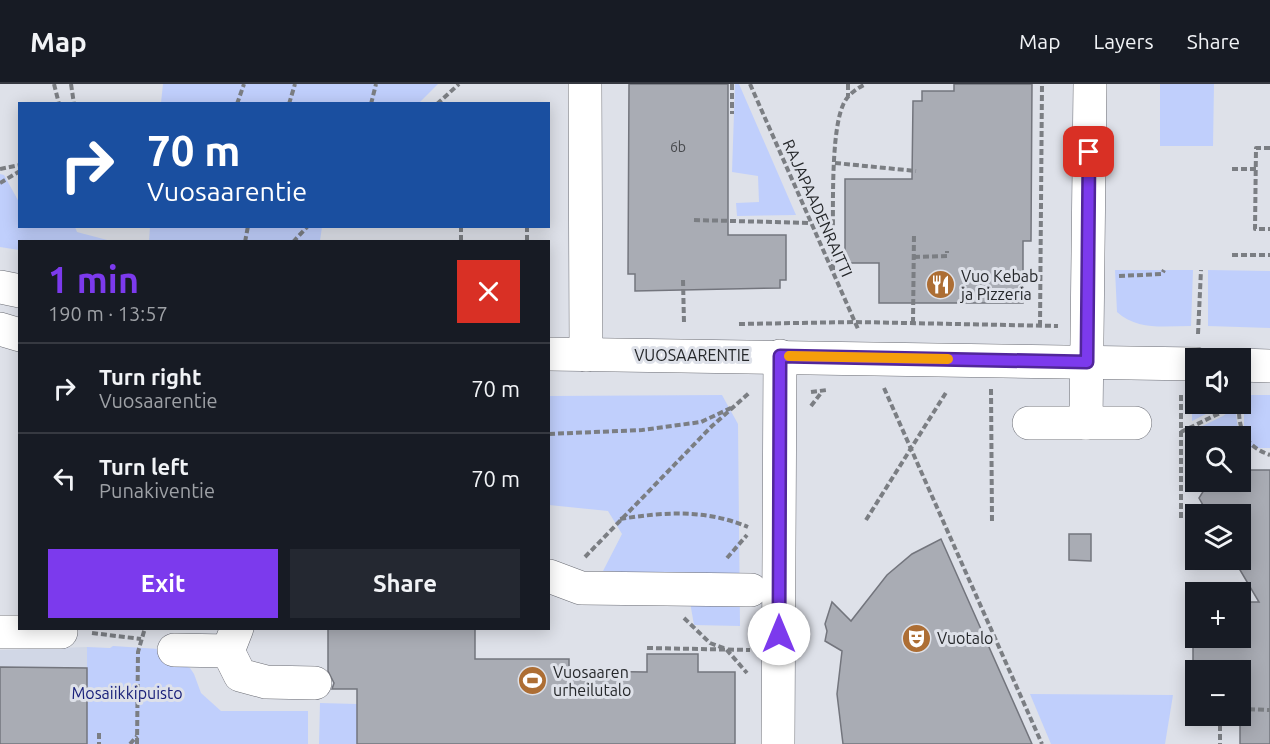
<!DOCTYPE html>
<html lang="en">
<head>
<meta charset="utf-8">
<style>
  body { margin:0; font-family:Ubuntu,sans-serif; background:#242831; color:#f1f3f6; height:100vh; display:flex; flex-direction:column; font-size:22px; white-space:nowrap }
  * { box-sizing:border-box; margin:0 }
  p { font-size:20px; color:#9ea1a6 }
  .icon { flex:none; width:33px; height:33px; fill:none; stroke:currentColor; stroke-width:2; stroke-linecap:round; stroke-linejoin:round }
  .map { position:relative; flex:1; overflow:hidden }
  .side { position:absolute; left:18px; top:156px; width:532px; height:390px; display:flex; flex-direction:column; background:#171b24; border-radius:0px; box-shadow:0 3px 15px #0003 }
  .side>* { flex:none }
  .top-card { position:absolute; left:18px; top:18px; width:532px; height:126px; border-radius:0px; box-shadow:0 3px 15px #0003; background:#1a4fa0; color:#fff; overflow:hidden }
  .fabs { position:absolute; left:1185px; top:264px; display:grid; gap:12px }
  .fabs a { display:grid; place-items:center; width:66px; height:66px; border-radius:0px; background:#171b24; box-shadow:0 3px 15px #0003; font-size:30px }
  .pin { position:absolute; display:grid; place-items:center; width:51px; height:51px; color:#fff; margin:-26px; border-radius:12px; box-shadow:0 3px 9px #0006 }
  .me { position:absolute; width:66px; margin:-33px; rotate:0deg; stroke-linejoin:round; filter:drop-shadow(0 0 4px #0008) }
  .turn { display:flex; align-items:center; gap:21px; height:126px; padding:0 30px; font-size:27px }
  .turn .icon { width:78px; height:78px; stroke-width:2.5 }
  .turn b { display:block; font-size:42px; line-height:51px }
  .round { display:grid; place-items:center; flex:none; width:63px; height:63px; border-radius:0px; background:#242831 }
  .headline { display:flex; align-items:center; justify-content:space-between; height:102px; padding:0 30px }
  h1 { font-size:36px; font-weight:700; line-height:45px; color:#7c3aed }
  .primary-button { display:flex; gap:12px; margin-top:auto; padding:12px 30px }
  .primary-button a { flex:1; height:69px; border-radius:0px; background:#7c3aed; color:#fff; font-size:24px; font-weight:700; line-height:69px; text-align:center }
  .primary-button a+a { background:#242831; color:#f1f3f6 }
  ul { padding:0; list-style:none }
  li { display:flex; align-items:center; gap:18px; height:90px; padding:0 30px; border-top:2px solid #363941 }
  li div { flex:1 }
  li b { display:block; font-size:22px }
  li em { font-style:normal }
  header { display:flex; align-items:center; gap:36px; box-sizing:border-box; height:84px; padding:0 30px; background:#171b24; border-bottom:2px solid #363941 }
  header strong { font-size:28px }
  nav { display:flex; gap:33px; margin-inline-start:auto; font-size:21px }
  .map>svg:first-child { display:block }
  .built { fill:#d1d7e6 }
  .green { fill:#c0cffc }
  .building { fill:#a9acb4; stroke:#73757d; stroke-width:1.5 }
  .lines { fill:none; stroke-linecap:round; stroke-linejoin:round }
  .minor-casing { stroke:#6a6c74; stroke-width:34 }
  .path { stroke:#7b7e83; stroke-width:4; stroke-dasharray:6 3; stroke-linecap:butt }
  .minor { stroke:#fff; stroke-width:33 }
  .route-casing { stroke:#51269a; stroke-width:15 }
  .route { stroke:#7c3aed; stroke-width:10 }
  .slow { stroke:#f59e0b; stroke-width:10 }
  .labels { text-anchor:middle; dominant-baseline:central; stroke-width:6; stroke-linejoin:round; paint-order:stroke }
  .number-label { font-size:14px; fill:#46484c }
  .street-label { font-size:16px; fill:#25272a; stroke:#dee1e9 }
  .poi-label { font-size:16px; fill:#25272a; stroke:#dee1e9; text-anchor:start }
  .park-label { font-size:16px; fill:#19207a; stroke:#dee1e9 }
</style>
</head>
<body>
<header>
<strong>Map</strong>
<nav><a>Map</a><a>Layers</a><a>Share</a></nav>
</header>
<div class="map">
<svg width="1270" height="660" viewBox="0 0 1270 660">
  <rect width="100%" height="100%" fill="#dee1e9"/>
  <polygon class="built" points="87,563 87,660 0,660 0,566"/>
  <g class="green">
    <polygon points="163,0 438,0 419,19 161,19"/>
    <polygon points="735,0 739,0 796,131 737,132 736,119 759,118 758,92 732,88"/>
    <polygon points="1160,0 1214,0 1213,62 1160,62"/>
    <polygon points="0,90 4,91 19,118 20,142 75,143 77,148 111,157 20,158 19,166 0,163"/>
    <polygon points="150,143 150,142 322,143 320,157 149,157"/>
    <path d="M 1115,186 L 1193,186 L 1191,242 C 1165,242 1138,247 1117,228 Z"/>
    <polygon points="1208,186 1270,187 1270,244 1208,242"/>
    <polygon points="1192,309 1195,309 1196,320 1226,320 1192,337"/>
    <polygon points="722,311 738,340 740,542 694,541 690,518 691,492 603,487 622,450 608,427 549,421 549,312"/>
    <polygon points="1244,311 1270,311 1270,364 1241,364 1241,354 1244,358"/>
    <polygon points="1235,323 1239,352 1196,352 1195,364 1193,364 1192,347 1223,332"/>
    <polygon points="113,562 174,566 182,581 190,584 194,590 201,609 221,627 308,627 308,660 87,660 87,563 110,564"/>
    <polygon points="1030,610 1173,611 1165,660 1051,660"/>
    <polygon points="320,619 357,620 357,660 319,660"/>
  </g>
  <g class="building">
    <polygon points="629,0 728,0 728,151 786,151 786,196 780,196 780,204 635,207 635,190 628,190"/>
    <polygon points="954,0 1032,0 1031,157 1023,157 1023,219 879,219 879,179 845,179 845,95 912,95 913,17 922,17 922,7 954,7"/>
    <polygon points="1240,386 1270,386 1270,660 1240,660 1240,586 1193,586 1193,554 1240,554 1240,518 1259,518 1240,486 1240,430 1208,430 1199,414 1209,398 1240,398"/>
    <polygon points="1069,450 1091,450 1091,477 1069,476"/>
    <polygon points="941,455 1032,660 843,660 837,610 842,567 825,557 827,547 825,540 832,518 851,537 887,491 912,470"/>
    <polygon points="328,544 475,544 475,575 569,575 569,587 647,588 647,570 698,570 698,588 735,588 735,660 357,660 357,605 332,605 334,599 328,587"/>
    <polygon points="0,583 87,584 87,660 0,660"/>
  </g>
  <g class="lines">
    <defs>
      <g id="minor">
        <polyline points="585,0 586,271"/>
        <polyline points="0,203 20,207"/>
        <polyline points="0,245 20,251"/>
        <polyline points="549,270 1196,280"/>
        <polyline points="1240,281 1270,282"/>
        <polyline points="1029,339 1135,339"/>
        <polyline points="1086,339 1090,0"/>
        <polyline points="549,492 581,504 751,506"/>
        <polyline points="237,544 228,567 240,591 266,598 315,599"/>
        <polyline points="0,548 61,548"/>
        <polyline points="174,566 228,567"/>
        <polyline points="778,660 780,272"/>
      </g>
    </defs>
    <use href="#minor" class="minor-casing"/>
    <g class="path">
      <polyline points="54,0 59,20"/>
      <polyline points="71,0 74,20"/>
      <polyline points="732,0 732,30"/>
      <polyline points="750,0 858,245"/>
      <polyline points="848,0 848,12"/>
      <polyline points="237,20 244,0"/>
      <polyline points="289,20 295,0"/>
      <polyline points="371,20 376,0"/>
      <polyline points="437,20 459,0"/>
      <polyline points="1270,64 1256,64 1255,145 1270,145"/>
      <polyline points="835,79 916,87"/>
      <polyline points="0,85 20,81"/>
      <polyline points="1232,85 1256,85"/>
      <polyline points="0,99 20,87"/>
      <polyline points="694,136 811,139"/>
      <polyline points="461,142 461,158"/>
      <polyline points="527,142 527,158"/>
      <polyline points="245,158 248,142"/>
      <polyline points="293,158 308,142"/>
      <polyline points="1232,171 1270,171"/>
      <polyline points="914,173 947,172 947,167"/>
      <path d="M 833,186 C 834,147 829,53 843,21 C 847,11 857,4 866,0"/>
      <polyline points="1119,192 1162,190 1164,186"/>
      <polyline points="683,196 684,239"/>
      <polyline points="913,239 914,149"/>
      <polyline points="739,240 855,238 1058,242"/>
      <polyline points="1040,242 1042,0"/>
      <polyline points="1198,250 1201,186"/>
      <polyline points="884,304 1042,660"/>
      <polyline points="991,305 992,437"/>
      <polyline points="811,308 827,306"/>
      <polyline points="1181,311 1181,437"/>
      <path d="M 1239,320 C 1238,346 1245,362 1270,371"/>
      <polyline points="811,322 821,309"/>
      <polyline points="1181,348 1222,328 1231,320"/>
      <polyline points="549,350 642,346 701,338 733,323"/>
      <path d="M 620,435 C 665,428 705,425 748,443"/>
      <polyline points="866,436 947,307"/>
      <polyline points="585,473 712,342 749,309"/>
      <polyline points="727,474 747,451"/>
      <polyline points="684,534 710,559 726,565 747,589"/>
      <polyline points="92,549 141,555"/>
      <polyline points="647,564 750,566"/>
      <polyline points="1240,625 1270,626"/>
      <polyline points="1220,632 1220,660"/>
      <polyline points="99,649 99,660"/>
      <polyline points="130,660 137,652"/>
      <polyline points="137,660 138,568 145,544"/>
    </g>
    <use href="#minor" class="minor"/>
  </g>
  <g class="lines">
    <defs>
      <polyline id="route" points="779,550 780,272 1087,278 1089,68"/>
    </defs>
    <use href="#route" class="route-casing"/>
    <use href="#route" class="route"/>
    <polyline class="slow" points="789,272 948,275"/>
  </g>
  <defs>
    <symbol id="restaurant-disc" viewBox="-11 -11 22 22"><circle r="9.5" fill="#ad6e34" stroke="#dee1e9"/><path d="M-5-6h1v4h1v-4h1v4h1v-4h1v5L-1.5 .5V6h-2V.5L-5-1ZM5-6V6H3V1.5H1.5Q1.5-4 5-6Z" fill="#fff"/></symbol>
    <symbol id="theatre-disc" viewBox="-11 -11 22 22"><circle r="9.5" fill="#ad6e34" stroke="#dee1e9"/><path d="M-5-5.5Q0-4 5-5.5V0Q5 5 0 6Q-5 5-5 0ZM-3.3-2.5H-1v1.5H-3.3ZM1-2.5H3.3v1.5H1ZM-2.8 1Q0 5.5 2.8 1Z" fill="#fff"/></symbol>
    <symbol id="stadium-disc" viewBox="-11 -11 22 22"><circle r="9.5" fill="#ad6e34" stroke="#dee1e9"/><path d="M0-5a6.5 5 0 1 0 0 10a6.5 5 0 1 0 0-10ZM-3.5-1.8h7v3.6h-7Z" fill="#fff"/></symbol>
  </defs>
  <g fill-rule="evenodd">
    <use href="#restaurant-disc" x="924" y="184" width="33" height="33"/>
    <use href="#theatre-disc" x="900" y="538" width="33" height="33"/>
    <use href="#stadium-disc" x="516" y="580" width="33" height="33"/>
  </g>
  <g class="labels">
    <g class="number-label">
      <text x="678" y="63">6b</text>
    </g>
    <g class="street-label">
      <text transform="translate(818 124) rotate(66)">RAJAPAADENRAITTI</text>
      <text x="692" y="271">VUOSAARENTIE</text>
    </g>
    <g class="poi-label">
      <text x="961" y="192">Vuo Kebab<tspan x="961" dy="18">ja Pizzeria</tspan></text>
      <text x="937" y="554">Vuotalo</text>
      <text x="553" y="588">Vuosaaren<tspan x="553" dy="18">urheilutalo</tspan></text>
    </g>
    <g class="park-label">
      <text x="127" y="609">Mosaiikkipuisto</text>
    </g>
  </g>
</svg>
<div class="fabs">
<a><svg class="icon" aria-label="sound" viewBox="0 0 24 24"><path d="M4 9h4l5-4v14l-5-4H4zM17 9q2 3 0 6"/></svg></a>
<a><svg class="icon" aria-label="search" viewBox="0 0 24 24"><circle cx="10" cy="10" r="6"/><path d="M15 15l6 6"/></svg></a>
<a><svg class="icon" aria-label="layers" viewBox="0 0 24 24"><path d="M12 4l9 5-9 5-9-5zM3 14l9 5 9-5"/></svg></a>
<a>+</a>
<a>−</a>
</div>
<div class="pin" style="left:1089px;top:68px;background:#d93025"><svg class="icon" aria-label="arrive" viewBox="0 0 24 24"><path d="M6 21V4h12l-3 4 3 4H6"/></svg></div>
<svg class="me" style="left:779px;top:550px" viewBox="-20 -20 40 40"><circle r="19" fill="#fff"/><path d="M0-13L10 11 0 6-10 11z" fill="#7c3aed"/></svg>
<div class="top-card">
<div class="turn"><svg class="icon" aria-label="right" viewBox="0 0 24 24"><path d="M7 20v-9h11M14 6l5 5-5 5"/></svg><div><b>70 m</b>Vuosaarentie</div></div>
</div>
<section class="side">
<div class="headline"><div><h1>1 min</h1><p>190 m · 13:57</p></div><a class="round" style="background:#d93025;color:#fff"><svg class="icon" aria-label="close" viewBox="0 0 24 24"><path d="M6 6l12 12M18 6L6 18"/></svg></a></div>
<ul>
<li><svg class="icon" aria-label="right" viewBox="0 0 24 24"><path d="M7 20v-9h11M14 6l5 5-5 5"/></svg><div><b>Turn right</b><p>Vuosaarentie</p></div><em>70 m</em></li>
<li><svg class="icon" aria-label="left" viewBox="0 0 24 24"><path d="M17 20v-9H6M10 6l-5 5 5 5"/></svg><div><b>Turn left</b><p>Punakiventie</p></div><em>70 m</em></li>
</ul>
<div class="primary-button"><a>Exit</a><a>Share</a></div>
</section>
</div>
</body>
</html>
